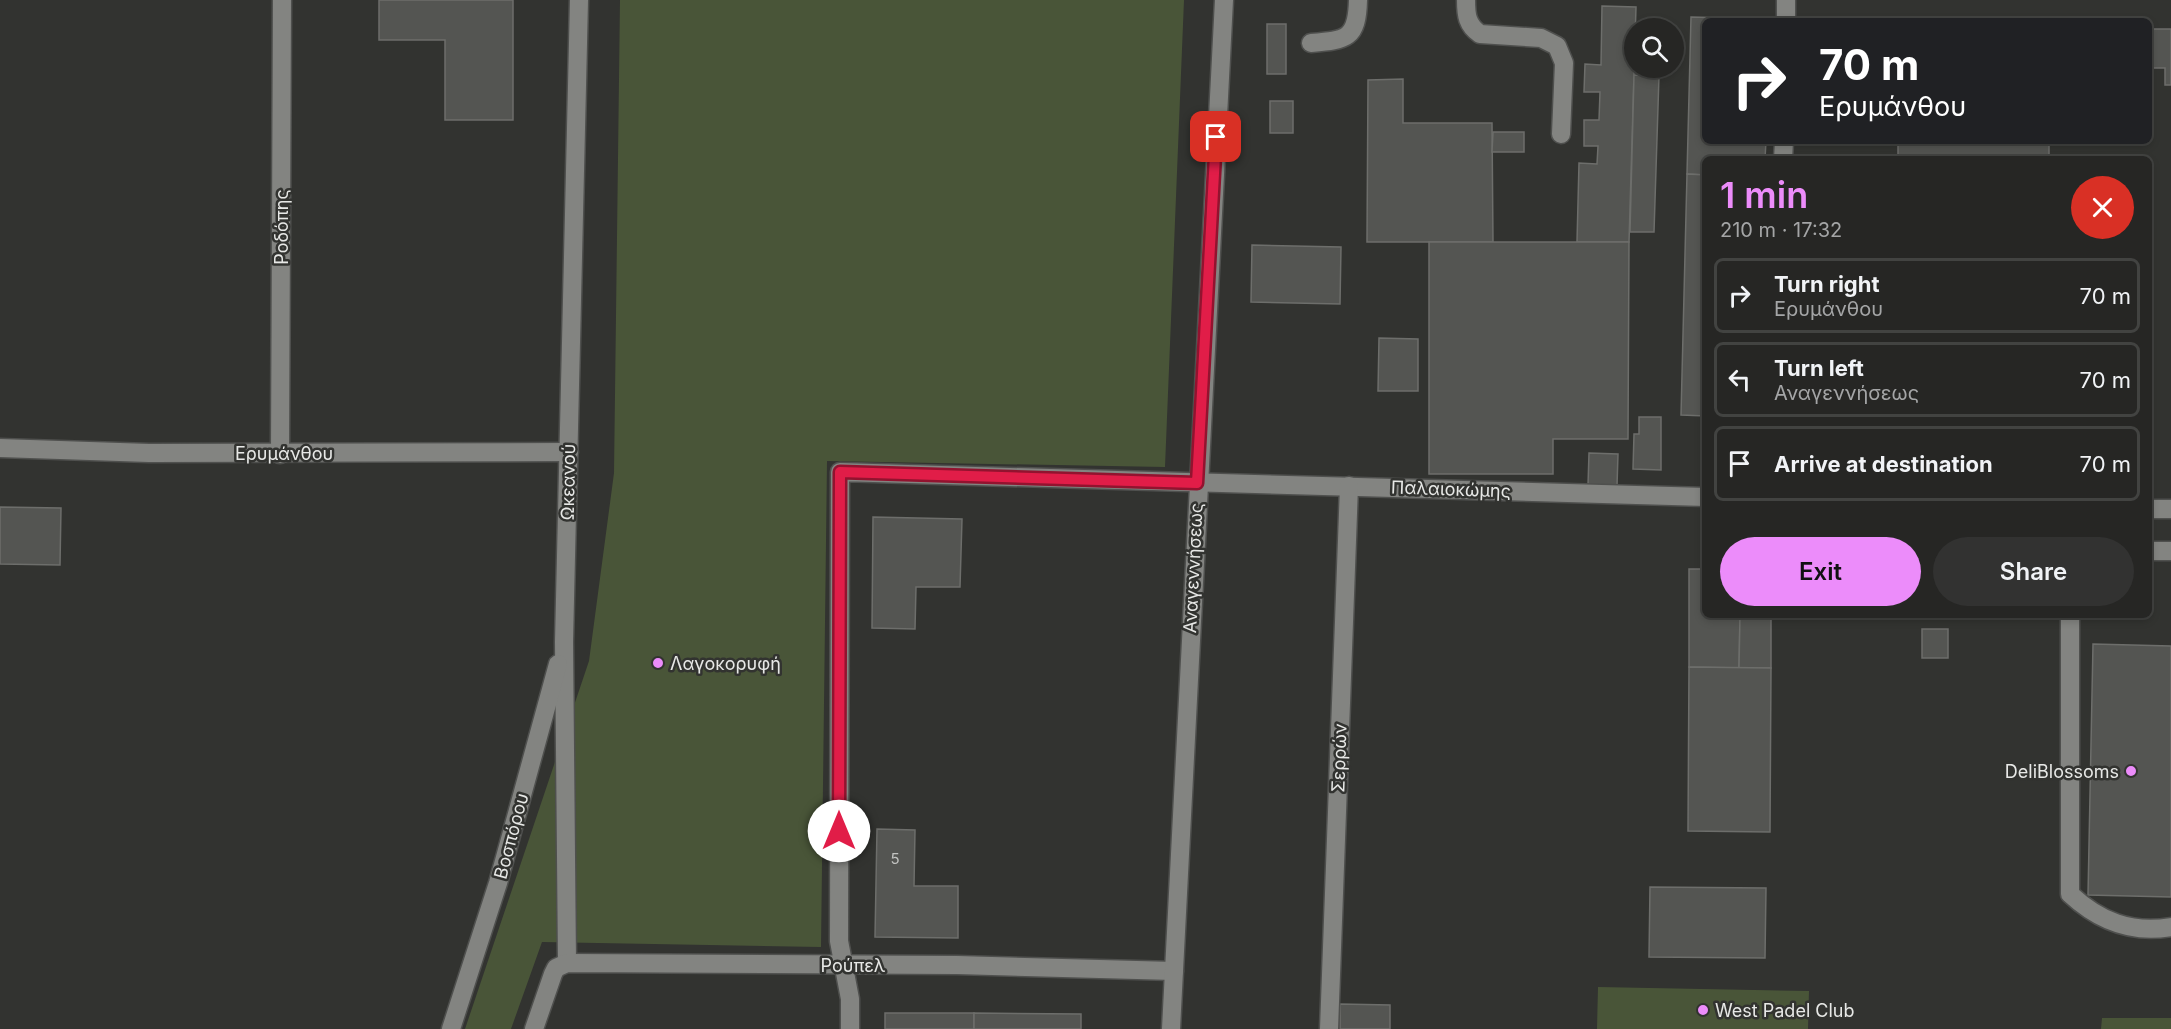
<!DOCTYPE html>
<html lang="en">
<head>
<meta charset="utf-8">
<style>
  body { margin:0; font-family:Inter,sans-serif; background:#323231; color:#f1f3f6; height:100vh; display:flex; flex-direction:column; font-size:22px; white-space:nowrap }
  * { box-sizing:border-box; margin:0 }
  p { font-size:20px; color:#a4a5a6 }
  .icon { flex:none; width:33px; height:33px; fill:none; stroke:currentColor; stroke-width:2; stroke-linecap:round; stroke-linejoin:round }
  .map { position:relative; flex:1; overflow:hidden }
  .panel { position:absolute; left:1702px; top:156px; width:450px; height:462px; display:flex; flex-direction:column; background:#262624; border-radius:9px; box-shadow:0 3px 9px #0003,0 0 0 2px #424341 }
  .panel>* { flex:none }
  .guide { position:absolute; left:1702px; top:18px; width:450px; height:126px; border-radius:9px; box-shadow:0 3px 9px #0003,0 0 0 2px #424341; background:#202124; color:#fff; overflow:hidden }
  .fabs { position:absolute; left:1624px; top:18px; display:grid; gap:12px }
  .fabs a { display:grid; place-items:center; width:60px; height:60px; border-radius:50%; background:#262624; box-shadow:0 3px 9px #0003,0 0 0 2px #424341; font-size:30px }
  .pin { position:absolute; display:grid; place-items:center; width:51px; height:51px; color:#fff; margin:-26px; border-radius:12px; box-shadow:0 3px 9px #0006 }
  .me { position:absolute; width:66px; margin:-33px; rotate:0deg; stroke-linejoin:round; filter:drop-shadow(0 0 4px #0008) }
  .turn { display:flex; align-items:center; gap:21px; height:126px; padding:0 18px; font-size:27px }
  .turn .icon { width:78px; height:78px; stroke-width:2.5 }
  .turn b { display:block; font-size:42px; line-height:51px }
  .round { display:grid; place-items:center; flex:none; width:63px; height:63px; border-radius:32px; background:#323231 }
  .head { display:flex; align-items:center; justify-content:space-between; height:102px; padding:0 18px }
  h1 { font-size:36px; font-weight:600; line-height:45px; color:#ec8cfa }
  .action { display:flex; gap:12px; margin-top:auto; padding:12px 18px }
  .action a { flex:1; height:69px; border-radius:36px; background:#ec8cfa; color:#111; font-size:24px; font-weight:600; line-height:69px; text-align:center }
  .action a+a { background:#323231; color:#f1f3f6 }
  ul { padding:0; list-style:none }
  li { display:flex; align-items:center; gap:18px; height:75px; margin:0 12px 9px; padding:0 6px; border:3px solid #424341; border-radius:9px }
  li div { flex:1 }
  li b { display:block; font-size:22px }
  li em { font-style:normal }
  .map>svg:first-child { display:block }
  .green { fill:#495538 }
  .building { fill:#545552; stroke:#6d6e6b; stroke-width:1.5 }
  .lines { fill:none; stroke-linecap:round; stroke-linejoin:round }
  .minor-casing { stroke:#4f504e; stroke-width:21 }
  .minor { stroke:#838481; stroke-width:18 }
  .route-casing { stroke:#92132f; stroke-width:15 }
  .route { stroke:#e11d48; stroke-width:10 }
  .poi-dot { fill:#ec8cfa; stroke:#323330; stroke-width:2 }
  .labels { text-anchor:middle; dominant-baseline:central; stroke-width:5; stroke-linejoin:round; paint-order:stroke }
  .number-label { font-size:15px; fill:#c2c3c1 }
  .street-label { font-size:18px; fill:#e7e8e6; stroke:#323330 }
  .poi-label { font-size:18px; fill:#e7e8e6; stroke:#323330; text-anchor:start }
</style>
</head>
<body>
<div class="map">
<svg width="2171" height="1029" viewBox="0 0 2171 1029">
  <rect width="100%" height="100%" fill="#323330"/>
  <g class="green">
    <polygon points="620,0 1184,0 1165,467 827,461 821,947 542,942 511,1029 465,1029 589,661 614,473"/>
    <polygon points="1598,987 1809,991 1808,1029 1597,1029"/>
    <polygon points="2102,1018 2171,1018 2171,1029 2101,1029"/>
  </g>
  <g class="building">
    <polygon points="379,0 513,0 513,120 445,120 445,40 379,40"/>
    <polygon points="1602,6 1636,7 1629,242 1577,242 1579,163 1597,164 1598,146 1584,146 1584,120 1599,120 1600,92 1584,92 1585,64 1601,65"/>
    <polygon points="1691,17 1769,19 1706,21 1706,141 1766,141 1765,159 1706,159 1706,175 1687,174"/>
    <rect x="1267" y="24" width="19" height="50"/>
    <polygon points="2150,29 2171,29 2171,85 2165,85 2165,68 2150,68"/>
    <polygon points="1634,75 1659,76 1654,232 1630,232"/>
    <polygon points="1403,79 1403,123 1492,123 1493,242 1367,242 1368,80"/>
    <rect x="1270" y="101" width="23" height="32"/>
    <polygon points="1493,132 1524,132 1524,152 1492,152"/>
    <rect x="1898" y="141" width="151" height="18"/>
    <polygon points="1687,174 1706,175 1706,416 1681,415"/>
    <polygon points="1429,242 1629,242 1628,439 1553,439 1553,474 1429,474"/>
    <polygon points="1252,245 1341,247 1340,304 1251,302"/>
    <polygon points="1379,338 1418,339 1418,391 1378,391"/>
    <polygon points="1639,417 1661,417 1661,470 1633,469 1634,434 1639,434"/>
    <polygon points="1589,453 1618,454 1617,486 1588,485"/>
    <polygon points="0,507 61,508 60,565 0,564"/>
    <polygon points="873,517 962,519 960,587 916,587 915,629 872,628"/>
    <polygon points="1703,524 1706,524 1706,615 1740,615 1739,668 1689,667 1689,569 1703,569"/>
    <polygon points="1740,615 1771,615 1771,668 1739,668"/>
    <rect x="1922" y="629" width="26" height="29"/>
    <polygon points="2093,644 2171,646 2171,897 2088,895"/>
    <polygon points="1689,667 1771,668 1770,832 1688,831"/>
    <polygon points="877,829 915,830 914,886 958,886 958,938 875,937"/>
    <polygon points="1650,887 1766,888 1765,958 1649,957"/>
    <polygon points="1340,1004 1390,1005 1390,1029 1340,1029"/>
    <rect x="885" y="1013" width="89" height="16"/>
    <polygon points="974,1013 1081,1014 1081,1029 974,1029"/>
  </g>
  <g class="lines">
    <defs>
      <g id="minor">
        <path d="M 1466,0 C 1466,15 1467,25 1480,34 L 1541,38 L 1557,46 L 1564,63 L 1561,134"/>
        <polyline points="1786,21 1786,0"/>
        <path d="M 1311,43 C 1347,40 1357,39 1358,0"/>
        <polyline points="1783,159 1784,141"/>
        <polyline points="0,448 149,453 569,452"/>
        <polyline points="280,454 282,0"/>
        <polyline points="2150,509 2171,509"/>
        <polyline points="2150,551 2171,551"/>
        <path d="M 2070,615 L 2070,894 C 2099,921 2131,934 2171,927"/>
        <polyline points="567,963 564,642 579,0"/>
        <polyline points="451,1029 498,883 558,664"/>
        <polyline points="534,1029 553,974 556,968 567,963 957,965 1174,971"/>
        <polyline points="850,1029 850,999 839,941 840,472 1706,497"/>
        <polyline points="1171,1029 1224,0"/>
        <polyline points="1329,1029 1349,486"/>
      </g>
    </defs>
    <use href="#minor" class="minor-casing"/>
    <use href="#minor" class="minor"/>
  </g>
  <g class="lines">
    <defs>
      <polyline id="route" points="839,831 840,472 1197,483 1216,137"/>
    </defs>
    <use href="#route" class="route-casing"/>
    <use href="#route" class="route"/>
  </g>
  <g class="poi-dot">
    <circle cx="658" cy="663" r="6"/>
    <circle cx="2131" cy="771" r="6"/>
    <circle cx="1703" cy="1010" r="6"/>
  </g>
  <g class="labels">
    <g class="number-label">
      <text x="895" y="858">5</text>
    </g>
    <g class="street-label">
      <text transform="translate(281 227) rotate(-90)">Ροδόπης</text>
      <text x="284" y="453">Ερυμάνθου</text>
      <text transform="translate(568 482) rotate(-89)">Ωκεανού</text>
      <text transform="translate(1451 489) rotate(2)">Παλαιοκώμης</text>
      <text transform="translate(1193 568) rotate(-87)">Αναγεννήσεως</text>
      <text transform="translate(1339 758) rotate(-88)">Σερρών</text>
      <text transform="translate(511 836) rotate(-75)">Βοσπόρου</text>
      <text x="853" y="965">Ρούπελ</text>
    </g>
    <g class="poi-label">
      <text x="670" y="663">Λαγοκορυφή</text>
      <text x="2119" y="771" text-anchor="end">DeliBlossoms</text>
      <text x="1715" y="1010">West Padel Club</text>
    </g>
  </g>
</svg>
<div class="fabs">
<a><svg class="icon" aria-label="search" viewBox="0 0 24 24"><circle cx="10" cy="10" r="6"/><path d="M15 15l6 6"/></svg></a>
</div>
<div class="pin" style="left:1216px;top:137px;background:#d93025"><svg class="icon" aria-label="arrive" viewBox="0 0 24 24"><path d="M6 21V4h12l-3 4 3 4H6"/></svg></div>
<svg class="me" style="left:839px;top:831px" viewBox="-20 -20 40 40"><circle r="19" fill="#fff"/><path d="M0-13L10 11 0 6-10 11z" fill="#e11d48"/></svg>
<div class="guide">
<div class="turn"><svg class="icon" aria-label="right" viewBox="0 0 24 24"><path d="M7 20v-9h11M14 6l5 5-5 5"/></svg><div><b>70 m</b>Ερυμάνθου</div></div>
</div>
<section class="panel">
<div class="head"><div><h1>1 min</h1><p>210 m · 17:32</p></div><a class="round" style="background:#d93025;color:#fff"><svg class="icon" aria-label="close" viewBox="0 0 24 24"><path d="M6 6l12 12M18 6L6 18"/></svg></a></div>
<ul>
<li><svg class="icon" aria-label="right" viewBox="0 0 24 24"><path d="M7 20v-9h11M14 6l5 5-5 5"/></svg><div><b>Turn right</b><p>Ερυμάνθου</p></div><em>70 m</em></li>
<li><svg class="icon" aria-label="left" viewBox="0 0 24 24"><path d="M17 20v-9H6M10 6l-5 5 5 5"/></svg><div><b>Turn left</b><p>Αναγεννήσεως</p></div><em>70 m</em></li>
<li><svg class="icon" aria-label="arrive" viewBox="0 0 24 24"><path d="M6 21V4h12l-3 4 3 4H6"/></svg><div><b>Arrive at destination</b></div><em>70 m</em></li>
</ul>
<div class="action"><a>Exit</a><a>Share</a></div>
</section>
</div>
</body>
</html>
